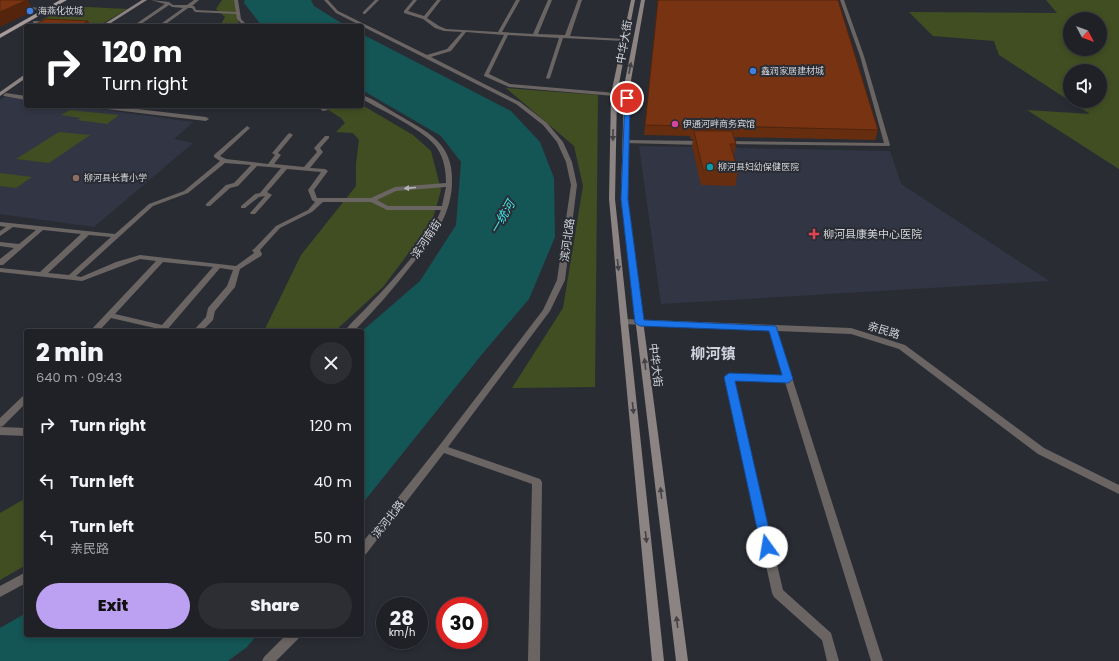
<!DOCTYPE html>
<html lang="en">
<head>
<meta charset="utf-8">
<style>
  body { margin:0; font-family:Poppins,"Noto Sans SC",sans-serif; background:#2d2e33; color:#f1f3f6; height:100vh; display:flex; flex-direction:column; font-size:15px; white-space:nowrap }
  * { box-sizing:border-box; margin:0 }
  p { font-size:13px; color:#a2a3a7 }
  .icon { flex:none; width:22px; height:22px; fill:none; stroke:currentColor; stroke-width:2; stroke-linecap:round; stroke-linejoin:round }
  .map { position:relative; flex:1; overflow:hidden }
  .side { position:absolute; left:24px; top:329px; width:340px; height:308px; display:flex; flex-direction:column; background:#202127; border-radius:4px; box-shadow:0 2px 6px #0003,0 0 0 1px #3d3e44 }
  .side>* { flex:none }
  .banner { position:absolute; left:24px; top:24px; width:340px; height:84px; border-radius:4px; box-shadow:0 2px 6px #0003,0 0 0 1px #3d3e44; background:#202124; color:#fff; overflow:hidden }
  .needle { width:26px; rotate:131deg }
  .controls { position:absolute; left:1063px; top:12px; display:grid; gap:8px }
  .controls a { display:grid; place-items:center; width:44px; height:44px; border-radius:50%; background:#202127; box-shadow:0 2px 6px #0003,0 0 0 1px #3d3e44; font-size:20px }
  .speed { position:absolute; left:376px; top:597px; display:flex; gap:8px; font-size:20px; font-weight:700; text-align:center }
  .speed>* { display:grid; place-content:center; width:52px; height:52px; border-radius:50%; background:#202127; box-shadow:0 2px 6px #0003,0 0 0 1px #3d3e44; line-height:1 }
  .speed small { font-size:10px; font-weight:400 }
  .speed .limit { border:6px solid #d22; background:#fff; color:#111 }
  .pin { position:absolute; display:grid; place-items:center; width:34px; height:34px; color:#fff; margin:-17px; border:2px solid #fff; border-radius:50%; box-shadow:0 1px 4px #0007 }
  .me { position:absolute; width:44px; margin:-22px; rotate:347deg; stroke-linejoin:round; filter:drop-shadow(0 0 3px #0008) }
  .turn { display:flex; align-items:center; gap:14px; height:84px; padding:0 12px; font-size:18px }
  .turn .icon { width:52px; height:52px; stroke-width:2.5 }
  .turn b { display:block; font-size:28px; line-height:34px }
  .round { display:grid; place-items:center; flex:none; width:42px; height:42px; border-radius:21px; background:#2d2e33 }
  .head { display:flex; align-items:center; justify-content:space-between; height:68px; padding:0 12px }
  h1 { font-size:24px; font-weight:800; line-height:30px }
  .action { display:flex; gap:8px; margin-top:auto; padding:8px 12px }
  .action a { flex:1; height:46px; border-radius:24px; background:#bca0f2; color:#111; font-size:16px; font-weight:800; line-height:46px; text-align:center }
  .action a+a { background:#2d2e33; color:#f1f3f6 }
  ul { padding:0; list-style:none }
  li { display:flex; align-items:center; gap:12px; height:56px; padding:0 12px }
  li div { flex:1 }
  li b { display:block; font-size:15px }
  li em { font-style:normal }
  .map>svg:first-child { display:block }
  .built { fill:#323543 }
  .green { fill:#414e22; fill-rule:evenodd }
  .water { fill:#145555 }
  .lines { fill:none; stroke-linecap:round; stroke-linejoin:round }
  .street { fill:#6a6563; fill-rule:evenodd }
  .secondary { fill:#8c8482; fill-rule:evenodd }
  .primary { fill:#a79c9a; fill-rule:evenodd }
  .wall { fill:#672d0f }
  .shaded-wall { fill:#54240d }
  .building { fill:#783412; stroke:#54240d }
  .oneway { fill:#424248 }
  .oneway2 { fill:#b4b3b6 }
  .route { fill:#1a73e8; stroke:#114b97 }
  .shop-dot { fill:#3f7fe0; stroke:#2a2c34; stroke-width:1.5 }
  .hotel-dot { fill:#d1479c; stroke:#2a2c34; stroke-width:1.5 }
  .culture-dot { fill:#0f9aa8; stroke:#2a2c34; stroke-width:1.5 }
  .education-dot { fill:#8d6e63; stroke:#2a2c34; stroke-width:1.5 }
  .health-dot { fill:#e0444e; stroke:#2a2c34; stroke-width:1.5 }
  .labels { text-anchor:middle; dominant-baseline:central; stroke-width:4; stroke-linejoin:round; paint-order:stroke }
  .far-poi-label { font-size:9px; fill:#d3d5da; stroke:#2a2c34; text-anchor:start }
  .street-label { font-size:11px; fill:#d3d5da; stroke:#2a2c34 }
  .poi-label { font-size:11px; fill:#d3d5da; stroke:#2a2c34; text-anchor:start }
  .water-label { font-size:12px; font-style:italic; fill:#3debec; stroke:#2a2c34 }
  .district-label { font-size:15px; font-weight:bold; fill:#cfd1dc; stroke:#2a2c34 }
</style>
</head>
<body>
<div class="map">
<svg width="1119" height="661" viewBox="0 0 1119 661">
  <rect width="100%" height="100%" fill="#2a2c34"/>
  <g class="built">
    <polygon points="6,96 26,99 26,106 77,106 193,122 174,139 193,143 94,227 0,214 0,100"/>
    <polygon points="639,146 890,151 901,184 1049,281 661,304"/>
  </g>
  <g class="green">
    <polygon points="222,0 235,0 239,26 220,26 225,17 216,9"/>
    <path d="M 1046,0 L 1119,0 L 1119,169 L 1027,110 L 1090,114 L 999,55 L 994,41 L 933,36 L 909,12 L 1057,13 ZM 1070,19 L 1100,19 L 1100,49 L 1070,49 ZM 1070,71 L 1100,71 L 1100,101 L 1070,101 Z"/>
    <polygon points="68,6 127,9 102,24 40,21"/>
    <polygon points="506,88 598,95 595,387 512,388 563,308 583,186 574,146"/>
    <polygon points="362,105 413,135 431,151 441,190 432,222 383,287 335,331 264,331 301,255 356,186 356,164 359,140 353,133 336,132 345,123 341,118 322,106 362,106"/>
    <polygon points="70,110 119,115 107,124 77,120 81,118 61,115"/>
    <polygon points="59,132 90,135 49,163 16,159"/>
    <polygon points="0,173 32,177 16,188 0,186"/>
    <polygon points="26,498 26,565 0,580 0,513"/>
  </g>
  <g class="water">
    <polygon points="245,0 311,0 314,6 346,26 262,26 244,3"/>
    <polygon points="362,34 511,111 540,142 554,178 555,237 529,299 483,353 362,504 362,331 420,281 456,225 461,162 441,136 362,90"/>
    <polygon points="26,613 26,635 257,635 247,647 228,661 0,661 0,628"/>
  </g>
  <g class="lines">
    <g class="street">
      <polygon points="151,0 169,2 173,5 187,5 194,0 199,0 192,6 194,6 196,10 236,12 234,0 238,0 241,19 248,26 244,26 237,19 236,14 195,12 192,8 188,8 163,26 158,26 183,8 172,7 169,5 138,26 133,26 165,4"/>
      <polygon points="324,0 328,0 338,11 427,55 447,49 462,32 444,31 435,28 423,19 404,13 404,11 413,0 417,0 408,11 424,16 437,0 441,0 427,18 439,26 446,29 498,32 516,0 520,0 502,32 533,34 548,0 552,0 538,34 565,35 578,0 582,0 570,36 624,39 626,40 624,41 563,38 550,78 548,79 546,78 559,38 508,35 489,74 510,84 616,93 617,94 614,96 509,87 484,76 484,75 504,35 466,32 451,51 431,57 520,102 547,123 563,142 572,162 577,185 565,280 550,311 448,447 540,479 542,482 540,661 528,661 532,484 444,453 366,554 362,556 362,543 439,446 543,310 557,280 571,185 566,162 557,142 543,125 516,104 336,13"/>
      <polygon points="375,0 379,0 365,14 363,14 363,12"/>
      <polygon points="840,0 844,0 864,56 890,145 889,146 724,144 723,143 726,141 884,143 860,56"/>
      <polygon points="23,6 48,9 50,10 48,11 22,8 22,6"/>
      <polygon points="35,21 50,22 52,23 50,24 33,23 33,21"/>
      <polygon points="80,23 104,25 106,26 78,25 78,23"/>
      <polygon points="6,93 26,96 26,100 4,96 3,95"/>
      <path d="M 362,95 C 376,100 389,110 402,117 C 415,125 432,133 441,145 C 449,155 452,167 452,179 C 453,215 431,241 410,267 C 392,290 374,311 354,331 L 345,331 C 351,322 361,314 368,306 C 392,281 429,242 441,210 L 387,210 L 371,202 L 323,202 L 312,212 L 280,228 L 260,250 L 262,254 L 261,256 L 240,269 L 235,287 L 215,311 L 213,320 L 202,331 L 193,331 L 206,317 L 208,308 L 227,286 L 233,270 L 220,268 L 166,331 L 158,331 L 159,329 L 111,318 L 99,331 L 90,331 L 156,261 L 140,259 L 82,281 L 0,272 L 0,268 L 40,272 L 81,234 L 43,230 L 3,265 L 0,265 L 0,259 L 14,248 L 0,246 L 0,242 L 19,244 L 36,230 L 13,227 L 0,236 L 0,231 L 6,227 L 0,226 L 0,222 L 115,234 L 149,204 L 184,191 L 220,161 L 214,157 L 214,155 L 247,126 L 250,128 L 249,129 L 220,156 L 226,159 L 268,164 L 275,155 L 272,153 L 273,152 L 288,134 L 290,133 L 293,135 L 278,153 L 281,155 L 274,164 L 304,167 L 317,152 L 314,148 L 315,147 L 325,136 L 329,136 L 329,138 L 320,148 L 323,152 L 310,168 L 325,169 L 328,171 L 314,190 L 317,198 L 371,198 L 395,187 L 446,183 C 446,171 444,158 437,148 C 426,131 381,110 362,99 ZM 225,163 L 251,165 L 234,183 L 226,185 L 206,204 L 206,206 L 210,206 L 230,188 L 238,186 L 257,166 L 281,168 L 260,193 L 255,194 L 241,206 L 241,208 L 245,208 L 259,197 L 265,196 L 250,213 L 251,214 L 255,214 L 272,195 L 267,192 L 287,169 L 321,172 L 308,190 L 312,200 L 315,202 L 308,210 L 276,226 L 254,249 L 252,250 L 254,253 L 236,266 L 140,255 L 116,262 L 81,277 L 76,276 L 153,206 L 188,193 ZM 446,187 L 442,206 L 388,206 L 377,200 L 396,191 ZM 89,235 L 111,237 L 69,275 L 48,273 ZM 163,262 L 213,267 L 162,325 L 115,314 Z"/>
      <polygon points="95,106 111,106 206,117 209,119 206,121 98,108"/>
      <polygon points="316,106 323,106 328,110 323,111"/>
      <polygon points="626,140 703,141 706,143 703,145 624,143 624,141"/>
      <polygon points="624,319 851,328 905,345 1044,448 1119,485 1119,494 1038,454 899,349 851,334 777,331 883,661 871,661 785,382 734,380 783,590 831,633 839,661 827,661 822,640 774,597 772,593 725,377 726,375 729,374 783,376 769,330 621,324 620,322"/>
      <polygon points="26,395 26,403 3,426 0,427 26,428 26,436 0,435 0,418 23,396"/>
      <polygon points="26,572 26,583 0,597 0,586"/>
      <polygon points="286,635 300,635 298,639 276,661 262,661 264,657"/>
    </g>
    <g class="secondary">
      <polygon points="142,0 147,0 106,26 101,26"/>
      <polygon points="631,0 635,0 617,94 615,199 664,661 652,661 609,199 611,94"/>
      <polygon points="641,0 645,0 630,86 627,199 688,661 676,661 621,199 624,86"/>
      <polygon points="24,75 26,75 26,78 0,96 0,92"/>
    </g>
    <polygon class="primary" points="60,0 67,0 0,38 0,34"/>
  </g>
  <polygon class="wall" points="645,125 878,130 875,140 734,137 736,144 734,156 738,170 735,186 701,185 692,146 693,139 691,139 690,136 644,135"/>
  <g class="shaded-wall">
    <polygon points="27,0 28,0 33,11 0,27 0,12"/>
    <polygon points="88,21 91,26 80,26"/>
  </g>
  <g class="building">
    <polygon points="0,0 27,0 0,12"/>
    <polygon points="658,0 838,0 878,130 728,126 729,130 692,129 691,126 645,125"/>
    <polygon points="46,19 88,21 80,26 32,26"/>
    <polygon points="694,131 732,131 736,144 730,144 738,170 703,170"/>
  </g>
  <defs><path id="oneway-solid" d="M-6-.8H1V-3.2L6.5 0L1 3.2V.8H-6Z"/></defs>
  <g class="oneway">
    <use href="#oneway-solid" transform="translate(630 68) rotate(-79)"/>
    <use href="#oneway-solid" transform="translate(613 135) rotate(91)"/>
    <use href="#oneway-solid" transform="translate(618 265) rotate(84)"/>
    <use href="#oneway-solid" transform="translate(645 364) rotate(-97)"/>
    <use href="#oneway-solid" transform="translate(633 408) rotate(84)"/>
    <use href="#oneway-solid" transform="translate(661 493) rotate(-97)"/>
    <use href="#oneway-solid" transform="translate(646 537) rotate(84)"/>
    <use href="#oneway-solid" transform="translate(677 622) rotate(-97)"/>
  </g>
  <use class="oneway2" href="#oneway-solid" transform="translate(410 188) rotate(175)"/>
  <polygon class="route" points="625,97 630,98 628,199 644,320 776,326 793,379 788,383 735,381 773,547 772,550 767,552 763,550 761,547 724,377 729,373 782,375 769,331 640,326 635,323 621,199"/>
  <g class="shop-dot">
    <circle cx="30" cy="11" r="4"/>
    <circle cx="753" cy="71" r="4"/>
  </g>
  <circle class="hotel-dot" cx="675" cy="124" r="4"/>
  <circle class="culture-dot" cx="710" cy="167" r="4"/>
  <circle class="education-dot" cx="76" cy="178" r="4"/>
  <path class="health-dot" d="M812 228h4v4h4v4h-4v4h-4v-4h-4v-4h4z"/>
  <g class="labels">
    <g class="far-poi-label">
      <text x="38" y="11">海燕化妆城</text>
      <text x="761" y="71">鑫润家居建材城</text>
      <text x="683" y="124">伊通河畔商务宾馆</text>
      <text x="718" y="167">柳河县妇幼保健医院</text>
      <text x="84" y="178">柳河县长青小学</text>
    </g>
    <g class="street-label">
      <text transform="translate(624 42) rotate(-80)">中华大街</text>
      <text transform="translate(426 239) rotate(-56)">滨河南街</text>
      <text transform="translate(567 240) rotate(-82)">滨河北路</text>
      <text transform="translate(884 330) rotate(17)">亲民路</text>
      <text transform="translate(656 365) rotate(83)">中华大街</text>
      <text transform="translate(388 519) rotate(-52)">滨河北路</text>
    </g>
    <g class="poi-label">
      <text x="823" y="234">柳河县康美中心医院</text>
    </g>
    <g class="water-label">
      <text transform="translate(502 217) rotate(-60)">一统河</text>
    </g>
    <g class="district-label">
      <text x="713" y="353">柳河镇</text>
    </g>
  </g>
</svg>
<div class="controls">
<a><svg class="needle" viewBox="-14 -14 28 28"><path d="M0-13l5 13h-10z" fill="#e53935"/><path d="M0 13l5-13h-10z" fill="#a2a3a7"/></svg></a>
<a><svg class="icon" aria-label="sound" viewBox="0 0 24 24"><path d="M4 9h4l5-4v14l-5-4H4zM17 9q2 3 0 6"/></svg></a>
</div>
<div class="speed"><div>28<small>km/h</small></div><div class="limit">30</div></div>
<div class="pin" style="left:627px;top:98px;background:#d93025"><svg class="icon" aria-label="arrive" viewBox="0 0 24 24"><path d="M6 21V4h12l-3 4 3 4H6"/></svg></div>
<svg class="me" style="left:767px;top:547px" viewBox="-20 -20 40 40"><circle r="19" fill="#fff"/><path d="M0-13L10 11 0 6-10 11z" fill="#1a73e8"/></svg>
<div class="banner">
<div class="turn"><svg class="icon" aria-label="right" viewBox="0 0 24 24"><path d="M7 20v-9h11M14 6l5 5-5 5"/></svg><div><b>120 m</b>Turn right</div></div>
</div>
<section class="side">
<div class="head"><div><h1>2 min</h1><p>640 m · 09:43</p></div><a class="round"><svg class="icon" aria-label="close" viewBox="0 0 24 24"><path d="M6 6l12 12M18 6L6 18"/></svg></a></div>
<ul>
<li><svg class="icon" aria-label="right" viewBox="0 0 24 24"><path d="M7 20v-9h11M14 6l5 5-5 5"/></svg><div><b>Turn right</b></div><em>120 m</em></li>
<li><svg class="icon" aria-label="left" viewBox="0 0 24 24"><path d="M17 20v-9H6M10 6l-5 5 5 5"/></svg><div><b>Turn left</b></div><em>40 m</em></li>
<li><svg class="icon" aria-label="left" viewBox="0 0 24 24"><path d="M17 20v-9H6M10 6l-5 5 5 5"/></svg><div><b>Turn left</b><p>亲民路</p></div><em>50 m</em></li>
</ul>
<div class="action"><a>Exit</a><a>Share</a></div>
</section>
</div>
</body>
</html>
